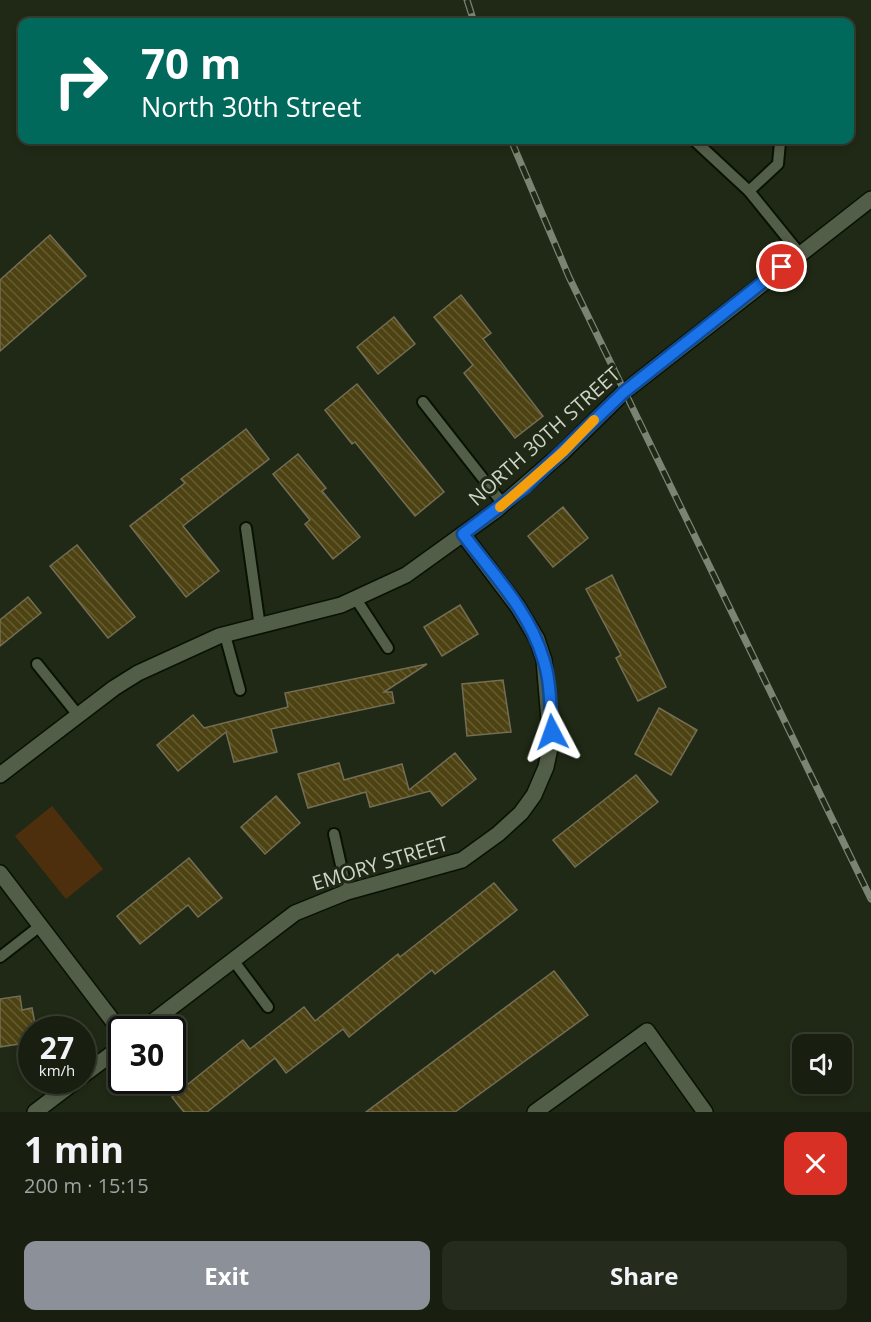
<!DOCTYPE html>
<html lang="en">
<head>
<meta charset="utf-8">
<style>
  body { margin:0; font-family:"Open Sans",sans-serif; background:#252c1e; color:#f1f3f6; height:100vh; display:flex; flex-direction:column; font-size:22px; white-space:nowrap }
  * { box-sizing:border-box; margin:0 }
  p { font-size:20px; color:#9fa29f }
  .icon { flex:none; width:33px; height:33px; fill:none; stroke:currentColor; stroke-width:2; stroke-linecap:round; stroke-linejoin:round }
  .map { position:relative; height:1112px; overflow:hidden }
  .panel { display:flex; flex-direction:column; background:#181f10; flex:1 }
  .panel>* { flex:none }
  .guide { position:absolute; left:18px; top:18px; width:836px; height:126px; border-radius:12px; box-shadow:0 3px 9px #0003,0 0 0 2px #363d30; background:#00695c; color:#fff; overflow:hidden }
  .controls { position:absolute; left:792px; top:1034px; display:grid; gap:12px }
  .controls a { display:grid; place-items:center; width:60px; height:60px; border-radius:12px; background:#181f10; box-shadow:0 3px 9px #0003,0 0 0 2px #363d30; font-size:30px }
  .speed { position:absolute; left:18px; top:1016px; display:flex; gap:12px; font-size:30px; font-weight:700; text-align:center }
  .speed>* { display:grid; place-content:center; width:78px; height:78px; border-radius:50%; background:#181f10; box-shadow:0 3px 9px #0003,0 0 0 2px #363d30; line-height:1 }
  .speed small { font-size:15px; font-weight:400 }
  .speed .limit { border:3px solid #111; border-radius:9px; background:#fff; color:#111 }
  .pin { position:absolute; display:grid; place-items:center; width:51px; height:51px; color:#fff; margin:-26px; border:3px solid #fff; border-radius:50%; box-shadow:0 2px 6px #0007 }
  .me { position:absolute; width:66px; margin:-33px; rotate:356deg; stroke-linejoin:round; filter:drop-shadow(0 0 4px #0008) }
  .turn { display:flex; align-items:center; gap:21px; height:126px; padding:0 24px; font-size:27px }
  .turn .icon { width:78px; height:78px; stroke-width:2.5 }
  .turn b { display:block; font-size:42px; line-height:51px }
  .round { display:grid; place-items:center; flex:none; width:63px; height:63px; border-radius:12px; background:#252c1e }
  .summary { display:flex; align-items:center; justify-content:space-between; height:102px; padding:0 24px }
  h1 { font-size:36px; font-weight:700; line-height:45px }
  .action { display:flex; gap:12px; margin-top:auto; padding:12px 24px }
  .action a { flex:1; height:69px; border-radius:12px; background:#8c9099; color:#fff; font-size:24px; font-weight:700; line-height:69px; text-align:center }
  .action a+a { background:#252c1e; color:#f1f3f6 }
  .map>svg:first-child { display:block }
  .grass { fill:#4e2f0d }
  .building { fill:url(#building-back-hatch); stroke:#746e56; stroke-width:1.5 }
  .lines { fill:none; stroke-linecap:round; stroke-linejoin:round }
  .lane-casing { stroke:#091202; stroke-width:14 }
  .street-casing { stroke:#091202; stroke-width:18 }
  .lane { stroke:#535e48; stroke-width:10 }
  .street { stroke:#535e48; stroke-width:15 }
  .rail-casing { stroke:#7b8373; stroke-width:7 }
  .rail { stroke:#202915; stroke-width:4.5; stroke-dasharray:14; stroke-linecap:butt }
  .route-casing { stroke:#114b97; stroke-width:15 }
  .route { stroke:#1a73e8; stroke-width:10 }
  .slow { stroke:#f59e0b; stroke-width:10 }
  .labels { text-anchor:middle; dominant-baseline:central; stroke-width:6; stroke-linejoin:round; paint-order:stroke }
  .street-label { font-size:20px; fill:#ced4c8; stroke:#202915 }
</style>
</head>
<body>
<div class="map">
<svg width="871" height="1112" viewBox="0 0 871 1112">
  <defs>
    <pattern id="building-back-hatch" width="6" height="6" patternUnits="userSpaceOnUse" patternTransform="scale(1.5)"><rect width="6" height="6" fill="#4d4212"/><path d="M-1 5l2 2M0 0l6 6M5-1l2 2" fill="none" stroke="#655c33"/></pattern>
  </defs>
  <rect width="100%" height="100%" fill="#202915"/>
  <polygon class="grass" points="52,806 103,869 66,899 15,836"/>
  <g class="building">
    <polygon points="50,235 86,276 0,351 0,280"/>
    <polygon points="461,295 491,333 483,339 543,416 515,438 464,373 473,365 434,317"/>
    <polygon points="394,317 415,344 378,374 357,347"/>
    <polygon points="357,384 444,492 415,516 355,442 352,444 325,410"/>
    <polygon points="246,429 269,459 183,526 219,571 186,597 130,526 185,483 181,479"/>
    <polygon points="298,454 326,488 322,491 360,537 333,559 305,524 310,520 273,474"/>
    <polygon points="563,507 588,538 553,567 528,536"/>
    <polygon points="77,545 135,617 108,638 50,566"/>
    <polygon points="612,575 666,687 638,701 616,658 621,655 586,589"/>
    <polygon points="28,597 41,613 0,646 0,620"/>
    <polygon points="460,605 478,634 442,656 424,627"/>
    <polygon points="427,664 384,692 392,692 394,703 271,729 277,752 234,762 226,732 178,771 157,745 193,715 204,728 288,707 285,693"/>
    <polygon points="503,680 511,732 467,736 462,684"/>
    <polygon points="659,708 697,730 671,775 635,754"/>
    <polygon points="455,753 476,779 442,806 430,791 370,807 366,792 308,808 298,774 339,763 344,780 402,764 409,790"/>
    <polygon points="636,775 658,802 575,867 553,840"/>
    <polygon points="276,796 300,823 265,854 241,827"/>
    <polygon points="189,858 222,898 198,917 188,905 140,944 117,916"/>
    <polygon points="494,883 517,910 435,974 432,970 349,1037 343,1029 286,1073 275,1058 207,1112 184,1112 172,1097 243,1040 250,1049 304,1007 315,1021 398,954 400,957"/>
    <polygon points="554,971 588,1015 455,1112 366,1112"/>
    <polygon points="20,996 22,1010 32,1008 36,1029 32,1029 32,1042 0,1047 0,999"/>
  </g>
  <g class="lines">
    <defs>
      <g id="lane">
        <polyline points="694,140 749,191 800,254"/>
        <polyline points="749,191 778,164 780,142 777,140"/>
        <polyline points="423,402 503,504"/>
        <polyline points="246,528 260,627"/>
        <polyline points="356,599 388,648"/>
        <polyline points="225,635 240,690"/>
        <polyline points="37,664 78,715"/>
        <polyline points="334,834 347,892"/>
        <polyline points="0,957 40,926"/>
        <polyline points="233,960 268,1007"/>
      </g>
      <g id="street">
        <polyline points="0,775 114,688 138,673 219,636 341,605 406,575 495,511 563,452 624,392 871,199"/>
        <polyline points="0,873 122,1033"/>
        <polyline points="143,1029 295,913 347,892 462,860 498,834 521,813 534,795 546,767 551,744 544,660 537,639 518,607 463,534"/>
        <polyline points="82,1076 122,1046"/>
        <polyline points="35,1112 77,1080"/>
        <polyline points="535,1112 647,1031 705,1112"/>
      </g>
    </defs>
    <use href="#lane" class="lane-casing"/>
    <use href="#street" class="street-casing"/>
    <use href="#lane" class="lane"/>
    <use href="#street" class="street"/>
    <defs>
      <g id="rail">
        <polyline points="467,0 474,22"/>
        <polyline points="511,140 569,277 871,899"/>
      </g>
    </defs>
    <use href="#rail" class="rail-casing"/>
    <use href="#rail" class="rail"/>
  </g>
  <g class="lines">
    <defs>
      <path id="route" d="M 552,732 C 550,708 551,681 543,658 C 529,611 492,573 463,534 L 524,488 L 624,392 L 782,267"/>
    </defs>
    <use href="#route" class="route-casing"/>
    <use href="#route" class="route"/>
    <polyline class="slow" points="500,507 563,452 594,420"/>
  </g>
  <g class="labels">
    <g class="street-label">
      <text transform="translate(544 436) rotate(-42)">NORTH 30TH STREET</text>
      <text transform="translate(380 863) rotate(-17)">EMORY STREET</text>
    </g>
  </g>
</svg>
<div class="controls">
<a><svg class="icon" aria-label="sound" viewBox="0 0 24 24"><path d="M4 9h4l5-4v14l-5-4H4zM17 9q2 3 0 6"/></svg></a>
</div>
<div class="speed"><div>27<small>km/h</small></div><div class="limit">30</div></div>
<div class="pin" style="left:782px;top:267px;background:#d93025"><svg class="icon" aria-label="arrive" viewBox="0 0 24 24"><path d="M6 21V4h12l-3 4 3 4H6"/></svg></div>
<svg class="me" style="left:552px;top:732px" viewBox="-20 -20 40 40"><path d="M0-17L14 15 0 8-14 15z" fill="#1a73e8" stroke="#fff" stroke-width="4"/></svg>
<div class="guide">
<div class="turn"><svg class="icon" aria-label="right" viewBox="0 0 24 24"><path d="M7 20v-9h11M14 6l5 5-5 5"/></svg><div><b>70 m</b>North 30th Street</div></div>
</div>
</div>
<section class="panel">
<div class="summary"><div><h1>1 min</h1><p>200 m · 15:15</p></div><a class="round" style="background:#d93025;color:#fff"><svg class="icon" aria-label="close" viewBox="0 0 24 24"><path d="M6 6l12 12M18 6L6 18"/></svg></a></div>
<div class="action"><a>Exit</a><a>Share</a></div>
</section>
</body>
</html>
